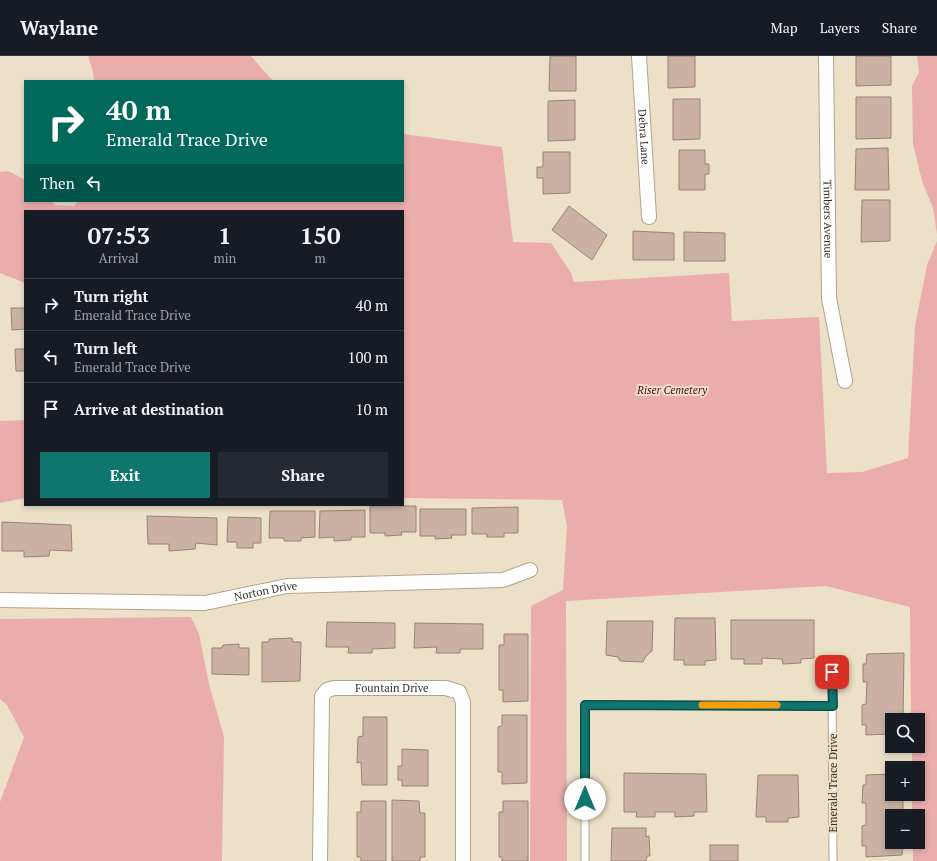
<!DOCTYPE html>
<html lang="en">
<head>
<meta charset="utf-8">
<style>
  body { margin:0; font-family:"PT Serif",serif; background:#242831; color:#f1f3f6; height:100vh; display:flex; flex-direction:column; font-size:15px; white-space:nowrap }
  * { box-sizing:border-box; margin:0 }
  p { font-size:13px; color:#9ea1a6 }
  .icon { flex:none; width:22px; height:22px; fill:none; stroke:currentColor; stroke-width:2; stroke-linecap:round; stroke-linejoin:round }
  .map { position:relative; flex:1; overflow:hidden }
  .drawer { position:absolute; left:24px; top:154px; width:380px; height:296px; display:flex; flex-direction:column; background:#171b24; border-radius:0px; box-shadow:0 2px 6px #0003 }
  .drawer>* { flex:none }
  .top-card { position:absolute; left:24px; top:24px; width:380px; height:122px; border-radius:0px; box-shadow:0 2px 6px #0003; background:#00695c; color:#fff; overflow:hidden }
  .controls { position:absolute; left:885px; top:657px; display:grid; gap:8px }
  .controls a { display:grid; place-items:center; width:40px; height:40px; border-radius:0px; background:#171b24; box-shadow:0 2px 6px #0003; font-size:20px }
  .pin { position:absolute; display:grid; place-items:center; width:34px; height:34px; color:#fff; margin:-17px; border-radius:8px; box-shadow:0 2px 6px #0006 }
  .me { position:absolute; width:44px; margin:-22px; rotate:0deg; stroke-linejoin:round; filter:drop-shadow(0 0 3px #0008) }
  .turn { display:flex; align-items:center; gap:14px; height:84px; padding:0 16px; font-size:18px }
  .turn .icon { width:52px; height:52px; stroke-width:2.5 }
  .turn b { display:block; font-size:28px; line-height:34px }
  .then { display:flex; align-items:center; height:38px; padding:0 16px; background:#0003; gap:8px; font-size:15px }
  .eta { display:flex; justify-content:space-evenly; align-items:center; height:68px; text-align:center }
  .eta b { font-size:24px; font-weight:700; line-height:28px }
  .button { display:flex; gap:8px; margin-top:auto; padding:8px 16px }
  .button a { flex:1; height:46px; border-radius:0px; background:#0f766e; color:#fff; font-size:16px; font-weight:700; line-height:46px; text-align:center }
  .button a+a { background:#242831; color:#f1f3f6 }
  ul { padding:0; list-style:none }
  li { display:flex; align-items:center; gap:12px; height:52px; padding:0 16px; border-top:1px solid #363941 }
  li div { flex:1 }
  li b { display:block; font-size:15px }
  li em { font-style:normal }
  header { display:flex; align-items:center; gap:24px; box-sizing:border-box; height:56px; padding:0 20px; background:#171b24; border-bottom:1px solid #363941 }
  header strong { font-size:19px }
  nav { display:flex; gap:22px; margin-inline-start:auto; font-size:14px }
  .map>svg:first-child { display:block }
  .green { fill:#eaadac }
  .building { fill:#cab1a3; stroke:#998275 }
  .lines { fill:none; stroke-linecap:round; stroke-linejoin:round }
  .lane-casing { stroke:#b0a48d; stroke-width:9 }
  .street-casing { stroke:#b0a48d; stroke-width:16 }
  .lane { stroke:#fff; stroke-width:7 }
  .street { stroke:#fff; stroke-width:14 }
  .route-casing { stroke:#0a4d48; stroke-width:10 }
  .route { stroke:#0f766e; stroke-width:7 }
  .slow { stroke:#f59e0b; stroke-width:7 }
  .labels { text-anchor:middle; dominant-baseline:central; stroke-width:4; stroke-linejoin:round; paint-order:stroke }
  .street-label { font-size:11px; fill:#363127; stroke:#ede0c8 }
  .park-label { font-size:11px; font-style:italic; fill:#580b16; stroke:#ede0c8 }
</style>
</head>
<body>
<header>
<strong>Waylane</strong>
<nav><a>Map</a><a>Layers</a><a>Share</a></nav>
</header>
<div class="map">
<svg width="937" height="805" viewBox="0 0 937 805">
  <rect width="100%" height="100%" fill="#ede0c8"/>
  <g class="green">
    <polygon points="88,0 251,0 273,25 94,25 93,16"/>
    <polygon points="917,0 937,0 937,178 933,152 922,125 913,88 912,30 919,16"/>
    <polygon points="403,78 502,91 513,186 551,187 571,217 574,226 729,217 732,265 819,261 827,417 862,416 908,402 915,270 927,209 937,185 937,805 913,805 913,786 918,786 918,760 912,760 912,738 918,738 918,712 912,712 912,690 918,690 918,664 911,664 910,551 826,530 566,545 567,805 530,805 531,550 563,534 567,471 562,444 403,442 403,155 25,155 25,227 0,217 0,116 9,115 25,124 25,145 51,145 55,149 74,150 78,145 403,145"/>
    <polygon points="25,364 25,442 0,447 0,365"/>
    <polygon points="191,561 199,578 209,628 224,681 222,805 0,805 0,746 24,681 7,649 0,643 0,563"/>
  </g>
  <g class="building">
    <polygon points="550,0 576,0 576,35 549,35"/>
    <polygon points="668,0 695,0 695,31 668,32"/>
    <polygon points="856,0 891,0 891,29 856,30"/>
    <polygon points="856,41 891,41 891,82 856,83"/>
    <polygon points="673,43 700,43 700,83 673,84"/>
    <polygon points="575,44 575,84 548,85 548,45"/>
    <polygon points="888,92 889,134 855,134 856,93"/>
    <polygon points="679,94 705,94 705,108 709,108 709,118 705,118 705,134 679,134"/>
    <polygon points="543,96 570,96 570,137 543,138 543,122 537,122 537,111 543,111"/>
    <polygon points="862,144 890,144 890,185 861,186"/>
    <polygon points="569,150 607,179 592,204 552,174"/>
    <polygon points="633,175 674,177 674,204 633,204"/>
    <polygon points="684,176 725,177 725,205 684,205"/>
    <polygon points="11,252 25,252 25,273 12,274"/>
    <polygon points="15,293 25,293 25,315 16,315"/>
    <polygon points="370,450 416,450 416,476 401,476 402,479 385,480 385,477 370,477"/>
    <polygon points="518,451 518,477 504,477 504,481 487,481 487,478 472,478 472,452"/>
    <polygon points="420,453 466,453 466,479 451,479 452,482 435,483 435,480 420,480"/>
    <polygon points="365,454 365,481 351,481 351,484 334,485 334,481 319,482 320,455"/>
    <polygon points="270,455 315,455 315,481 301,482 301,485 284,485 284,482 269,482"/>
    <polygon points="147,460 217,462 217,489 196,487 195,493 169,495 169,488 148,488"/>
    <polygon points="228,461 261,462 261,487 253,487 253,492 237,492 237,486 227,486"/>
    <polygon points="2,466 71,469 72,495 50,494 49,500 24,501 24,495 2,495"/>
    <polygon points="675,562 715,562 716,604 705,605 705,609 684,609 684,604 674,604"/>
    <polygon points="731,564 814,564 814,602 801,603 801,607 783,608 782,603 762,602 762,608 744,608 744,603 731,603"/>
    <polygon points="607,565 653,565 652,595 646,600 643,606 620,605 618,601 606,599"/>
    <polygon points="327,566 395,567 395,592 372,593 372,597 348,597 349,591 326,591"/>
    <polygon points="415,567 483,568 483,593 460,593 460,597 436,597 437,591 414,592"/>
    <polygon points="504,578 528,578 528,645 503,646 503,634 499,634 499,589 504,589"/>
    <polygon points="292,582 293,586 301,586 300,625 262,626 262,586 269,586 269,583"/>
    <polygon points="239,588 239,592 249,592 249,619 212,618 212,592 222,592 223,589"/>
    <polygon points="904,597 903,664 892,664 892,678 866,679 866,669 862,669 862,649 866,648 867,626 863,626 863,608 866,608 867,598"/>
    <polygon points="502,659 527,659 527,727 502,728 502,716 498,716 498,671 502,670"/>
    <polygon points="363,661 387,661 387,729 362,729 361,706 357,707 358,681 363,680"/>
    <polygon points="402,693 428,694 428,730 402,730 402,724 398,724 398,710 402,710"/>
    <polygon points="624,717 706,718 707,756 694,756 694,760 675,761 675,756 655,756 655,761 636,761 637,756 624,756"/>
    <polygon points="892,718 892,738 903,738 903,760 892,760 892,786 903,786 902,799 866,801 866,790 862,790 862,770 866,769 866,747 862,747 863,729 866,729 866,719"/>
    <polygon points="758,719 798,719 799,761 788,762 788,766 766,766 766,761 756,761"/>
    <polygon points="392,744 419,745 420,757 425,757 425,801 420,801 420,805 392,805"/>
    <polygon points="361,745 386,745 386,805 361,805 361,801 357,801 357,756 361,756"/>
    <polygon points="503,745 528,745 528,805 502,805 502,801 499,801 499,756 503,756"/>
    <polygon points="612,772 646,772 646,781 649,780 650,800 647,800 646,805 611,805"/>
    <rect x="710" y="789" width="28" height="16"/>
  </g>
  <g class="lines">
    <defs>
      <g id="lane">
        <polyline points="832,616 833,805"/>
        <polyline points="585,805 585,649 833,650"/>
      </g>
      <g id="street">
        <path id="s1" d="M 639,0 L 649,161"/>
        <path id="s2" d="M 826,0 L 829,242 L 845,325"/>
        <path id="s3" d="M 0,544 L 205,547 L 287,530 L 503,524 L 530,514"/>
        <path id="s4" d="M 320,805 L 322,640 L 327,634 L 334,632 L 446,632 L 459,636 L 463,646 L 463,805"/>
      </g>
    </defs>
    <use href="#lane" class="lane-casing"/>
    <use href="#street" class="street-casing"/>
    <use href="#lane" class="lane"/>
    <use href="#street" class="street"/>
  </g>
  <g class="lines">
    <defs>
      <polyline id="route" points="585,743 585,649 833,650 832,616"/>
    </defs>
    <use href="#route" class="route-casing"/>
    <use href="#route" class="route"/>
    <polyline class="slow" points="702,649 777,649"/>
  </g>
  <g class="labels">
    <g class="street-label">
      <text stroke="none"><textPath href="#s1" startOffset="81">Debra Lane</textPath></text>
      <text stroke="none"><textPath href="#s2" startOffset="163">Timbers Avenue</textPath></text>
      <text stroke="none"><textPath href="#s3" startOffset="267">Norton Drive</textPath></text>
      <text stroke="none"><textPath href="#s4" startOffset="238">Fountain Drive</textPath></text>
      <text transform="translate(833 727) rotate(-90)">Emerald Trace Drive</text>
    </g>
    <g class="park-label">
      <text x="672" y="334">Riser Cemetery</text>
    </g>
  </g>
</svg>
<div class="controls">
<a><svg class="icon" aria-label="search" viewBox="0 0 24 24"><circle cx="10" cy="10" r="6"/><path d="M15 15l6 6"/></svg></a>
<a>+</a>
<a>−</a>
</div>
<div class="pin" style="left:832px;top:616px;background:#d93025"><svg class="icon" aria-label="arrive" viewBox="0 0 24 24"><path d="M6 21V4h12l-3 4 3 4H6"/></svg></div>
<svg class="me" style="left:585px;top:743px" viewBox="-20 -20 40 40"><circle r="19" fill="#fff"/><path d="M0-13L10 11 0 6-10 11z" fill="#0f766e"/></svg>
<div class="top-card">
<div class="turn"><svg class="icon" aria-label="right" viewBox="0 0 24 24"><path d="M7 20v-9h11M14 6l5 5-5 5"/></svg><div><b>40 m</b>Emerald Trace Drive</div></div>
<div class="then">Then<svg class="icon" aria-label="left" viewBox="0 0 24 24"><path d="M17 20v-9H6M10 6l-5 5 5 5"/></svg></div>
</div>
<section class="drawer">
<div class="eta">
<div><b>07:53</b><p>Arrival</p></div>
<div><b>1</b><p>min</p></div>
<div><b>150</b><p>m</p></div>
</div>
<ul>
<li><svg class="icon" aria-label="right" viewBox="0 0 24 24"><path d="M7 20v-9h11M14 6l5 5-5 5"/></svg><div><b>Turn right</b><p>Emerald Trace Drive</p></div><em>40 m</em></li>
<li><svg class="icon" aria-label="left" viewBox="0 0 24 24"><path d="M17 20v-9H6M10 6l-5 5 5 5"/></svg><div><b>Turn left</b><p>Emerald Trace Drive</p></div><em>100 m</em></li>
<li><svg class="icon" aria-label="arrive" viewBox="0 0 24 24"><path d="M6 21V4h12l-3 4 3 4H6"/></svg><div><b>Arrive at destination</b></div><em>10 m</em></li>
</ul>
<div class="button"><a>Exit</a><a>Share</a></div>
</section>
</div>
</body>
</html>
